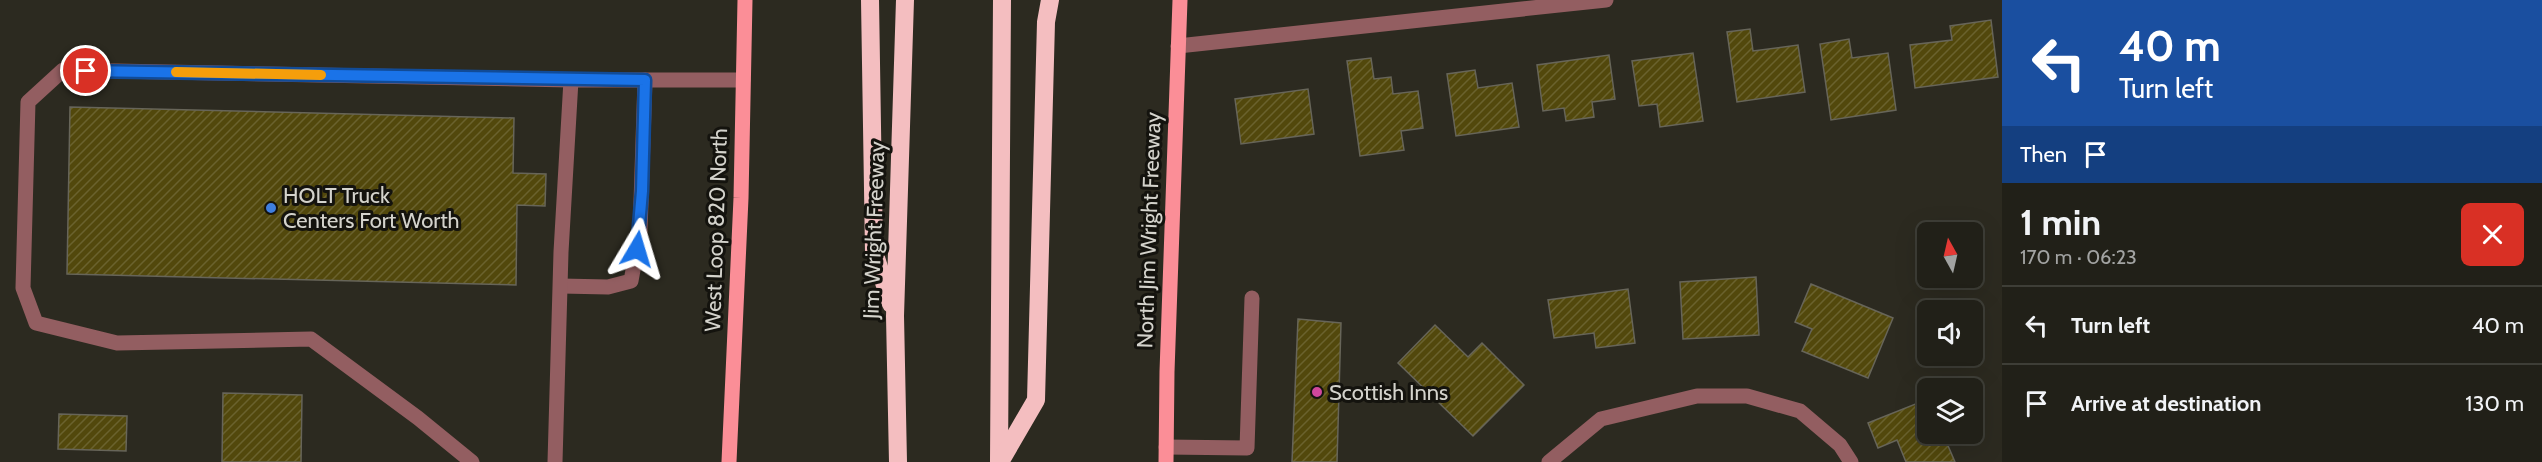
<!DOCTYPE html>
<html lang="en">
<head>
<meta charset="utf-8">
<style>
  body { margin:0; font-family:Cabin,sans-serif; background:#2d2d25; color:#f1f3f6; height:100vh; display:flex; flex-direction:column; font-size:22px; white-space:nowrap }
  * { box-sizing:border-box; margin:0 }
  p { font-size:20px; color:#a2a3a2 }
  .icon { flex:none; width:33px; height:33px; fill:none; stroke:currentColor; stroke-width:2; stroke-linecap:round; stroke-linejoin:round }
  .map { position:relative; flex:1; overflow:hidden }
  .sheet { display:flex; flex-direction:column; background:#212018; width:540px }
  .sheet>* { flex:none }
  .banner { background:#1a4fa0; color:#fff; overflow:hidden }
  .needle { width:39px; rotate:352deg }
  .controls { position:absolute; left:1917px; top:222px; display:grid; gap:12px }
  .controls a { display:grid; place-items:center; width:66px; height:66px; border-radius:9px; background:#212018; box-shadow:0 6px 24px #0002,0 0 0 2px #3e3e37; font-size:30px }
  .pin { position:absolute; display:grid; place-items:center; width:51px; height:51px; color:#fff; margin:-26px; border:3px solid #fff; border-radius:50%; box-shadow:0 2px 6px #0007 }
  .me { position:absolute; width:66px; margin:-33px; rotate:7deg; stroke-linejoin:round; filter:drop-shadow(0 0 4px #0008) }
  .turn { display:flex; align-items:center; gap:21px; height:126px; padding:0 18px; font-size:27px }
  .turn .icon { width:78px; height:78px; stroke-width:2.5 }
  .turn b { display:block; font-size:42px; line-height:51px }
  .then { display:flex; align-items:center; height:57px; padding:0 18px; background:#0003; gap:12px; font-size:22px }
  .round { display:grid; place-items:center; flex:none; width:63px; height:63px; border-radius:9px; background:#2d2d25 }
  .summary { display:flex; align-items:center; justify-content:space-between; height:102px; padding:0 18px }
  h1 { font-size:36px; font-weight:800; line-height:45px }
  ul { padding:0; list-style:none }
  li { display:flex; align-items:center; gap:18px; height:78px; padding:0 18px; border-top:2px solid #3e3e37 }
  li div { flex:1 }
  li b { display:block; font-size:22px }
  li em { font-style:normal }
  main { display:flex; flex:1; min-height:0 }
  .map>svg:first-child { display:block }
  .building { fill:url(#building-hatch); stroke:#676559; stroke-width:1.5 }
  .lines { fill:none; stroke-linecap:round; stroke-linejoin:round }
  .minor { stroke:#935e61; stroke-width:15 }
  .major { stroke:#fb8e97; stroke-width:15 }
  .highway { stroke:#f4bec0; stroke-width:18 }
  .route-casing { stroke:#114b97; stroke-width:15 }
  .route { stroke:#1a73e8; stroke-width:10 }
  .slow { stroke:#f59e0b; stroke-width:10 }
  .shop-dot { fill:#3f7fe0; stroke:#14130e; stroke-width:2 }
  .hotel-dot { fill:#d1479c; stroke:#14130e; stroke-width:2 }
  .labels { text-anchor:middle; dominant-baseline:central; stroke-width:6; stroke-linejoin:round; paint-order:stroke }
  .poi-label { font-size:22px; fill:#d4d3cc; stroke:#14130e; text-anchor:start }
  .street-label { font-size:22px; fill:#d4d3cc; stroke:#14130e }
</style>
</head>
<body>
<main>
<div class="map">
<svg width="2002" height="462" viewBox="0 0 2002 462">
  <defs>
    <pattern id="building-hatch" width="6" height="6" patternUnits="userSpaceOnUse" patternTransform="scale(1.5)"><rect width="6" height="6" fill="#52480c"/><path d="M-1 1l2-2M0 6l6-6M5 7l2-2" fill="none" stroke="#6a622e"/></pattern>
  </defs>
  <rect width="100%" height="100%" fill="#2c2a20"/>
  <g class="building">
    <polygon points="1991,20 1998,77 1915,88 1910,45 1952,40 1950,26"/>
    <polygon points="1750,29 1753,51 1798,45 1805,92 1737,102 1727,32"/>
    <polygon points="1849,39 1852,58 1888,53 1896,110 1831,120 1820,44"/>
    <polygon points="1693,53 1703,121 1660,127 1657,104 1639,106 1632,61"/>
    <polygon points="1609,55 1615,99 1592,102 1594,117 1566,121 1564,108 1543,111 1537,65"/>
    <polygon points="1371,58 1374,79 1391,77 1393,94 1418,91 1423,128 1401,131 1404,150 1360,156 1347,61"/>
    <polygon points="1475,70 1478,88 1512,83 1519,127 1456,136 1447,74"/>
    <polygon points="1308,89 1314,134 1241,144 1235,99"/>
    <polygon points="70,107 514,118 513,173 546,174 545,206 517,205 516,285 67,274"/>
    <polygon points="1756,277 1759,335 1683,339 1680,282"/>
    <polygon points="1811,284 1893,318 1868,378 1802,351 1812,329 1795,322"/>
    <polygon points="1628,289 1635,343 1596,348 1594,333 1554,338 1548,300"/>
    <polygon points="1298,319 1341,323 1337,462 1292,462"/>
    <polygon points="1435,325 1468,357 1482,343 1524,385 1473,436 1398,363"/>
    <polygon points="223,393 302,395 301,462 222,462"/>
    <polygon points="1928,399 1928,434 1960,434 1946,441 1955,462 1906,462 1897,440 1878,448 1868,423"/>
    <polygon points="59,414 127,416 126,451 58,449"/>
  </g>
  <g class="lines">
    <g class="minor">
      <polyline points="1178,46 1606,0"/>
      <polyline points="561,286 608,287 631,281 640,232 645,80"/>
      <polyline points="1166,447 1247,448 1252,298"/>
      <polyline points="472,462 418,418 311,339 117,343 36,323 23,288 28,102 63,70 571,80 743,80"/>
      <polyline points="555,462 561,252 571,80"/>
      <polyline points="1549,462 1601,419 1697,396 1747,396 1800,411 1840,445 1851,462"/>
    </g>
    <g class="major">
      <polyline points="729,462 741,198 745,0"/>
      <polyline points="1166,462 1167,372 1180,0"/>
    </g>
    <g class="highway">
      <polyline points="870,0 874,252 891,304"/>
      <polyline points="898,462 895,316 905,0"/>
      <polyline points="999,462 1002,0"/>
      <polyline points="1000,462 1036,400 1046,22 1050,0"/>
    </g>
  </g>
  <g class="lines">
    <defs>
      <polyline id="route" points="86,71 645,80 642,191 637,249"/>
    </defs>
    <use href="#route" class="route-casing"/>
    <use href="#route" class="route"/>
    <polyline class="slow" points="176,72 321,75"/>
  </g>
  <circle class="shop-dot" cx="271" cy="208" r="6"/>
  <circle class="hotel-dot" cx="1317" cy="392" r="6"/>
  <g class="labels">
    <g class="poi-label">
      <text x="283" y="195">HOLT Truck<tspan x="283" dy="25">Centers Fort Worth</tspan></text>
      <text x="1329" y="392">Scottish Inns</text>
    </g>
    <g class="street-label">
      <text transform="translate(716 230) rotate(-88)">West Loop 820 North</text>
      <text transform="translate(874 230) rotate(-88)">Jim Wright Freeway</text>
      <text transform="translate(1149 230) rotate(-88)">North Jim Wright Freeway</text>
    </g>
  </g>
</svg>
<div class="controls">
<a><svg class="needle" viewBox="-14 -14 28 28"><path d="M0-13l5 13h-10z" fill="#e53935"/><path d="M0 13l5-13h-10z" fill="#a2a3a2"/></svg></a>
<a><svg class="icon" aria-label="sound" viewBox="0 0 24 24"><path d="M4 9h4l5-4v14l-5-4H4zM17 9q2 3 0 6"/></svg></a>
<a><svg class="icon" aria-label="layers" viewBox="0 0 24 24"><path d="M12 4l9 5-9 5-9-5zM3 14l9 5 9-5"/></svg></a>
</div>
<div class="pin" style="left:86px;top:71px;background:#d93025"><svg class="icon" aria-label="arrive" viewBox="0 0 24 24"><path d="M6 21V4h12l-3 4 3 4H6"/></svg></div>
<svg class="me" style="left:637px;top:249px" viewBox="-20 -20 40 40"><path d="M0-17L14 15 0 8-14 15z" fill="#1a73e8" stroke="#fff" stroke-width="4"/></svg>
</div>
<section class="sheet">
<div class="banner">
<div class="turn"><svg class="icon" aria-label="left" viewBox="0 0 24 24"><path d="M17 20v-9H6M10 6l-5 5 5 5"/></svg><div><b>40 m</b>Turn left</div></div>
<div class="then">Then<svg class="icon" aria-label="arrive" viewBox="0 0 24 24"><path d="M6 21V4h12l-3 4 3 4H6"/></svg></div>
</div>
<div class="summary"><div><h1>1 min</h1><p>170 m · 06:23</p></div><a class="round" style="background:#d93025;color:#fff"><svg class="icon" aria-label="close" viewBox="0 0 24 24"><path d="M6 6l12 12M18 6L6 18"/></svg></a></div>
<ul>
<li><svg class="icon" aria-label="left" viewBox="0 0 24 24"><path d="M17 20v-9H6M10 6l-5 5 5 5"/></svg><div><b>Turn left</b></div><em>40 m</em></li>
<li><svg class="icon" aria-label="arrive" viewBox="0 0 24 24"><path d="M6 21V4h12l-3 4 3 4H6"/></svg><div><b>Arrive at destination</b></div><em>130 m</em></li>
</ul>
</section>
</main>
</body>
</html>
